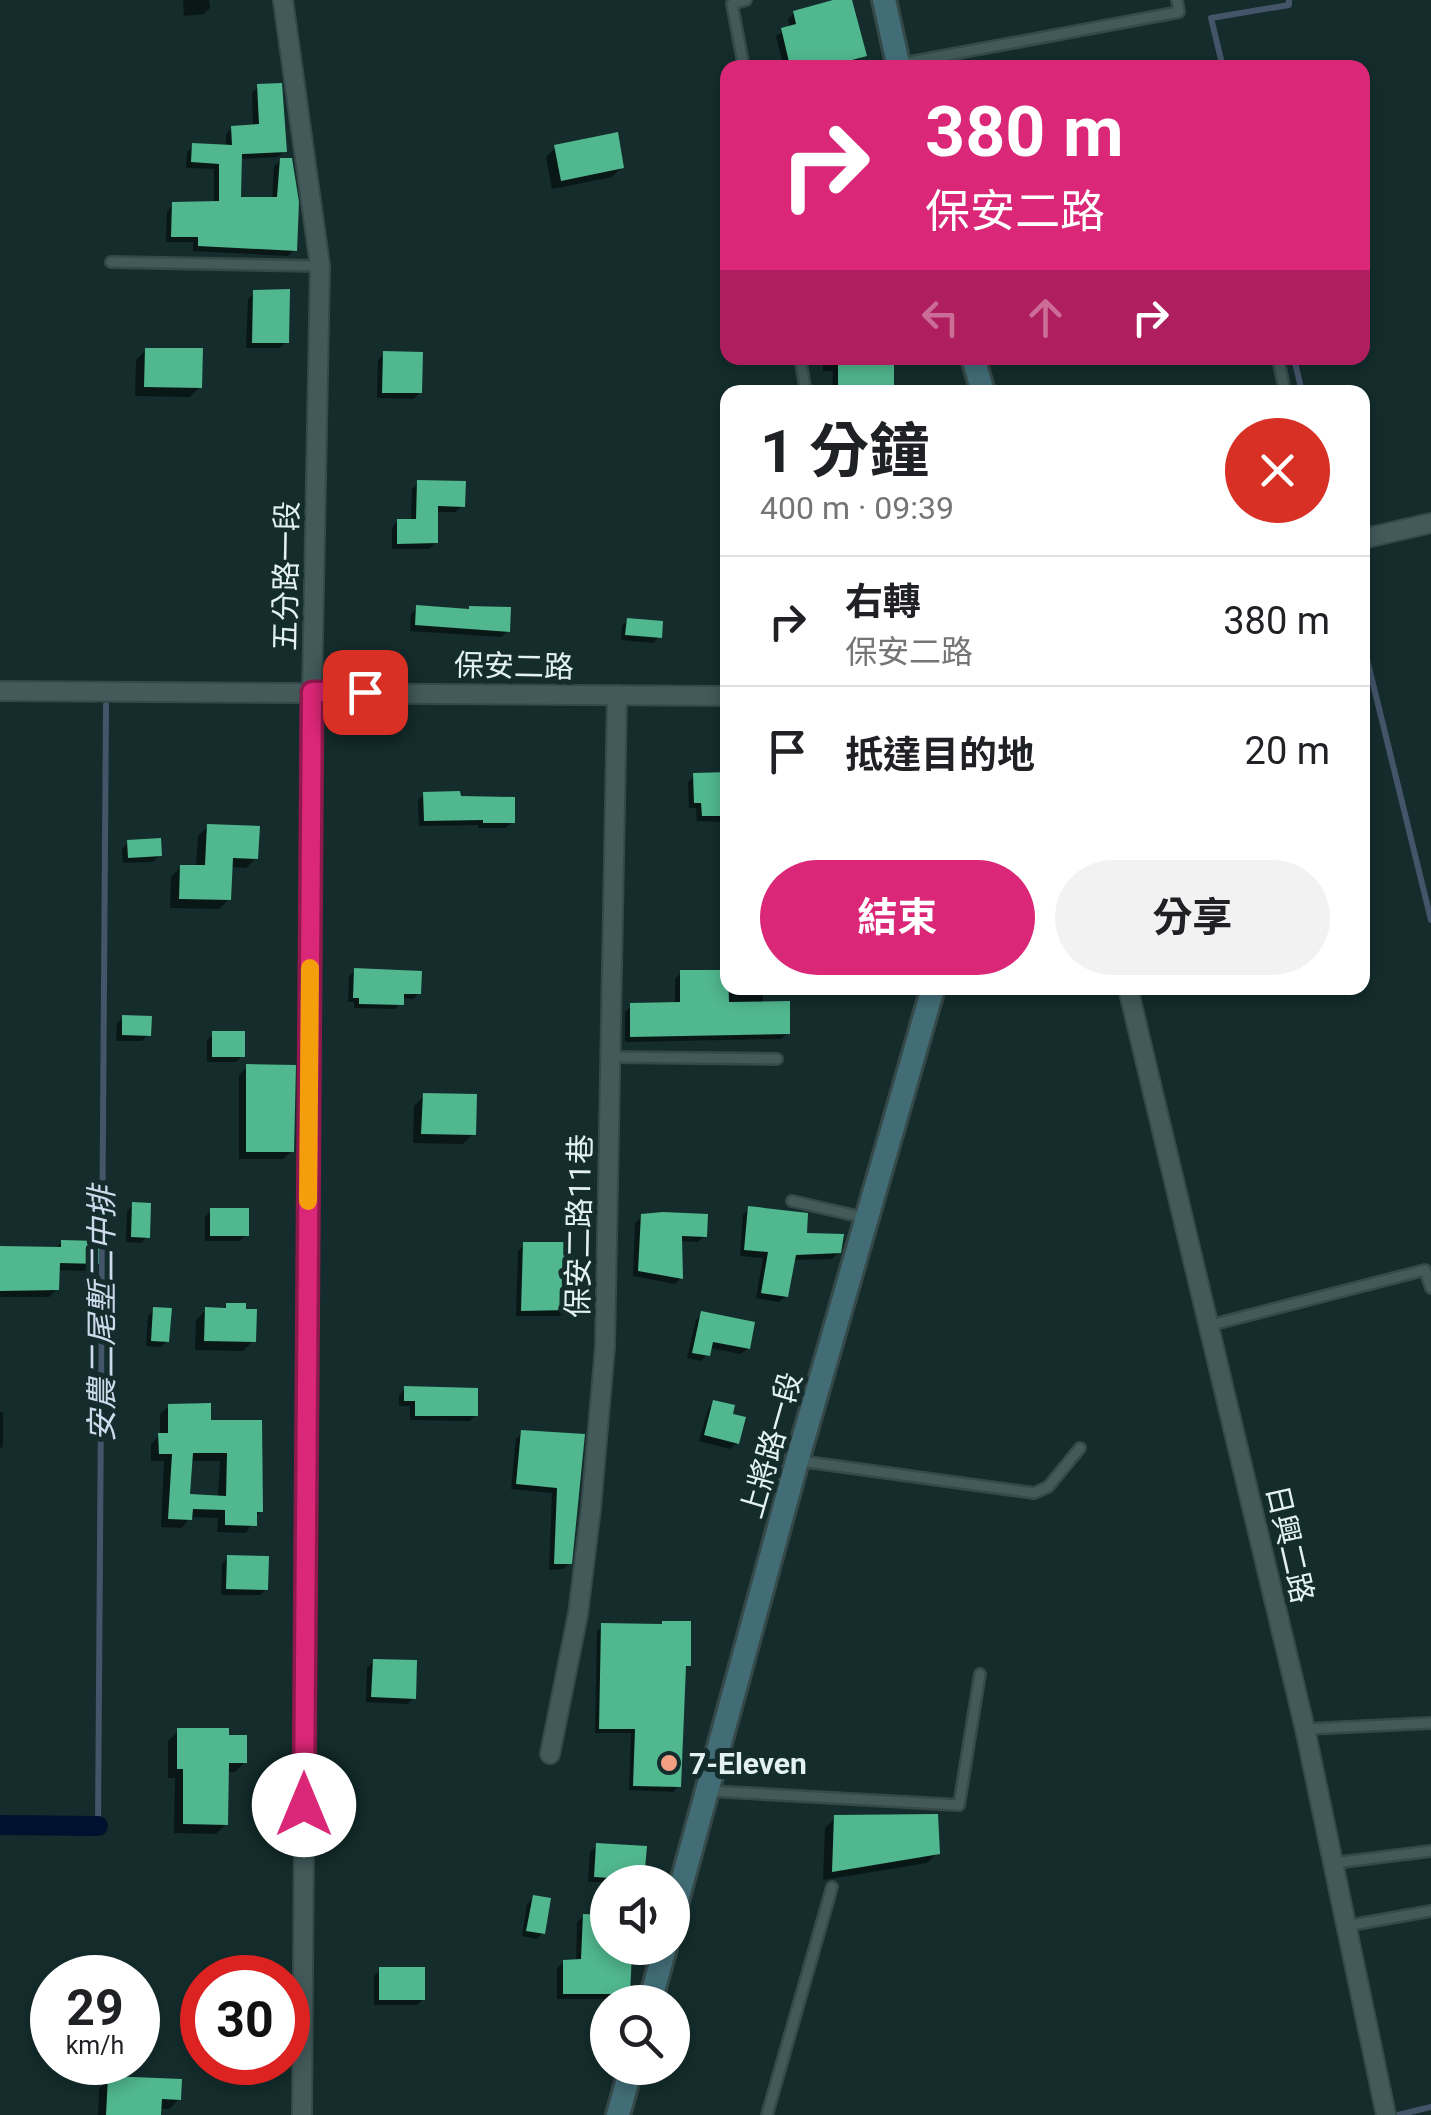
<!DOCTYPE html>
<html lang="zh-TW">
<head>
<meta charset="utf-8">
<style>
  body { margin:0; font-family:Roboto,"Noto Sans TC",sans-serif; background:#f2f2f2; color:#202124; height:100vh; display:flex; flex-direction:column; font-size:38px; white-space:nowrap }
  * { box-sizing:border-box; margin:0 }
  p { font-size:32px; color:#757577 }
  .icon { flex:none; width:55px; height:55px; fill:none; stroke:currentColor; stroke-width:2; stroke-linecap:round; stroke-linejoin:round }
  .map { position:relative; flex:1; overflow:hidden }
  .details { position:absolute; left:720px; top:385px; width:650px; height:610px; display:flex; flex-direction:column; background:#fff; border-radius:20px; box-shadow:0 5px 15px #0003 }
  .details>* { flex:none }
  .banner { position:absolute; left:720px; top:60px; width:650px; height:305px; border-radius:20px; box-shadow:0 5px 15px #0003; background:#db2777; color:#fff; overflow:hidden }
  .tools { position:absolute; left:590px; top:1865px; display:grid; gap:20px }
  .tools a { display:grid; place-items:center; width:100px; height:100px; border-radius:50%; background:#fff; box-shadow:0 5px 15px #0003; font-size:50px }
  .speed { position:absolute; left:30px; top:1955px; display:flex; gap:20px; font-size:50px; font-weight:700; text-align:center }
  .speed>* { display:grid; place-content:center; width:130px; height:130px; border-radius:50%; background:#fff; box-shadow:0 5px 15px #0003; line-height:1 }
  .speed small { font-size:25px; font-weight:400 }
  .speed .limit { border:15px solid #d22; background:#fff; color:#111 }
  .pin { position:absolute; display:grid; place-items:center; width:85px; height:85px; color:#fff; margin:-42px; border-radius:20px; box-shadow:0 5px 15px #0006 }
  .me { position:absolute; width:110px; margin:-55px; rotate:0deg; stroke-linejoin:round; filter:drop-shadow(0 0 8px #0008) }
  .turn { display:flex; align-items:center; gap:35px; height:210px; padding:0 40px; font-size:45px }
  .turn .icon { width:130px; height:130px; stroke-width:2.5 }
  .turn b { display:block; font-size:70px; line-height:85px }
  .lanes { display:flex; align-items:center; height:95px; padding:0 40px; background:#0003; justify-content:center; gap:50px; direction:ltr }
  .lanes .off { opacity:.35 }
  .round { display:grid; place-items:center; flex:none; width:105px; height:105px; border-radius:52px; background:#f2f2f2 }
  .head { display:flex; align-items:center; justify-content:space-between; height:170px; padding:0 40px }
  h1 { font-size:60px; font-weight:700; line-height:75px }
  .primary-button { display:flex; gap:20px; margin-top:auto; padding:20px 40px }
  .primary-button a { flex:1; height:115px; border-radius:60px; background:#db2777; color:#fff; font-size:40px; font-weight:700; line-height:115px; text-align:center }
  .primary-button a+a { background:#f2f2f2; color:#202124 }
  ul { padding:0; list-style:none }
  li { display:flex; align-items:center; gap:30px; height:130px; padding:0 40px; border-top:2px solid #e0e0e0 }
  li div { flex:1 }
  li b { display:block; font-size:38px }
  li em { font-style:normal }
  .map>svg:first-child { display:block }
  .shadow { fill:#0007; fill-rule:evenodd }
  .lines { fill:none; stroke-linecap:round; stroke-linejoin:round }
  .stream { stroke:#445469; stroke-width:6 }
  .canal { stroke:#00102f; stroke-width:20 }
  .building { fill:#50b78e; fill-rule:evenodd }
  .service-casing { stroke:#364949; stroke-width:14 }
  .minor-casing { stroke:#364949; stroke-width:22 }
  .secondary-casing { stroke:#364949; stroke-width:28 }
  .service { stroke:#425a5a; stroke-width:9 }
  .minor { stroke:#425a5a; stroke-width:18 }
  .secondary { stroke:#426d77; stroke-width:22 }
  .route-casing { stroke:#8e194d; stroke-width:25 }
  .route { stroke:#db2777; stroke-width:18 }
  .slow { stroke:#f59e0b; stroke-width:18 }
  .poi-dot { fill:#f39f84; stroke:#142c2c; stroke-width:4 }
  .labels { text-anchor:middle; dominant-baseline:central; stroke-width:10; stroke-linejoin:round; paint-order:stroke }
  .street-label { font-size:30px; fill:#e3f1f1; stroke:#142c2c }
  .poi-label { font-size:30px; font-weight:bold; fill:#e3f1f1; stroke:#142c2c; text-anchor:start }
  .water-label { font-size:32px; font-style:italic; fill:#cddaec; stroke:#142c2c }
</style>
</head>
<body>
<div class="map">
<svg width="1431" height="2115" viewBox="0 0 1431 2115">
  <rect width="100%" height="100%" fill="#142c2c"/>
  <g class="shadow">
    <polygon points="183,0 209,0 210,8 204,14 184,16"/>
    <polygon points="843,0 850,0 864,55 858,60 860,68 784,68 776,36 790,28 788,19 794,13"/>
    <polygon points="258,87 284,151 278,157 239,159 238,199 272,200 274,166 281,160 294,250 288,256 193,251 193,242 166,242 167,211 173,205 214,203 214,169 186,168 187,152 193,146 226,147 226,134 232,128 253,127 252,93"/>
    <polygon points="556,147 622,167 612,177 552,189 546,157"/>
    <polygon points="254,293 286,342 280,348 246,348 248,299"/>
    <polygon points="146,350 200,387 190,397 135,396 136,360"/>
    <polygon points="384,354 420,392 414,399 377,398 378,360"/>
    <polygon points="823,358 892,358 891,392 832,392 833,371 823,371"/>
    <polygon points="418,483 462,506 456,512 436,512 436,542 429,549 392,549 392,528 398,521 411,521 412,489"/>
    <polygon points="417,608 508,630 502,637 410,631 411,614"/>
    <polygon points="628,620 659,637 653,643 621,640 622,626"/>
    <polygon points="728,775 728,822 697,821 696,808 689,808 688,782 694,776"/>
    <polygon points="424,794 458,799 512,822 506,828 478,828 478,825 419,826 418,800"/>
    <polygon points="208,826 256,858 246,868 230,867 229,899 219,909 170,908 171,877 181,867 196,868 198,836"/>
    <polygon points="128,843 160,855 153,862 123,863 122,849"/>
    <polygon points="355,971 419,993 413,999 402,998 396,1009 354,1008 354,1002 348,1002 349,976"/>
    <polygon points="681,973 728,988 763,988 763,1004 788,1033 781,1039 625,1042 625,1012 631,1006 675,1005 675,979"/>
    <polygon points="123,1017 148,1035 142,1041 116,1041 117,1024"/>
    <polygon points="214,1034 242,1056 236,1062 207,1062 207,1040"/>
    <polygon points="247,1067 292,1151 283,1159 239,1159 239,1075"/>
    <polygon points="424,1096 473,1134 463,1144 413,1143 414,1106"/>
    <polygon points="133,1205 147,1237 141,1243 126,1242 127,1211"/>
    <polygon points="749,1209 804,1236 839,1252 832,1259 792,1260 786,1296 779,1302 756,1298 763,1258 740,1256 743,1215"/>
    <polygon points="211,1211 246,1235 240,1241 205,1241 205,1217"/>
    <polygon points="642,1217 704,1236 698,1242 680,1241 681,1278 675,1284 633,1276 635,1223"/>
    <polygon points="62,1242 96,1263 88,1271 57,1270 57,1289 49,1297 0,1297 0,1248 55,1249"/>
    <polygon points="524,1245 566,1309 560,1316 516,1316 518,1251"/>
    <polygon points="227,1305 253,1341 243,1351 195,1350 196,1320 206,1310 222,1310"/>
    <polygon points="154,1310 167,1341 161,1347 146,1346 148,1316"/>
    <polygon points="702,1314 748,1348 741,1354 709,1348 702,1361 687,1358 696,1320"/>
    <polygon points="405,1389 476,1415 470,1421 410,1420 410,1406 399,1406 399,1395"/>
    <polygon points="714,1403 730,1416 737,1442 730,1449 699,1441 708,1409"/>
    <path d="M 169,1406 L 209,1422 L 260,1422 L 260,1511 L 246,1533 L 217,1532 L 218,1518 L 190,1517 L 182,1528 L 161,1527 L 164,1461 L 151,1461 L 151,1444 L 160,1435 L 160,1414 ZM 190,1461 L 220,1461 L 218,1498 L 187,1496 Z"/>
    <polygon points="0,1412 3,1412 3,1446 0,1449"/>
    <polygon points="522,1433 582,1437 569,1563 563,1569 549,1570 552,1493 511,1489 516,1439"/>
    <polygon points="228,1558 266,1589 260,1595 221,1595 222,1564"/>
    <polygon points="689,1623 689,1665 683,1670 678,1786 673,1792 629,1790 631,1733 595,1733 597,1631 602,1626"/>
    <polygon points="374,1661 414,1698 407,1704 366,1702 367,1668"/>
    <polygon points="178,1731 245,1762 235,1772 226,1772 226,1824 216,1834 174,1833 175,1778 168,1778 168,1741"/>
    <polygon points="835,1818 937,1853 927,1863 823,1880 825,1828"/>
    <polygon points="597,1846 642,1879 638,1882 588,1882 590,1852"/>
    <polygon points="533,1898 543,1933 536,1939 522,1936 527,1904"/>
    <polygon points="597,1914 608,1914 608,1948 630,1948 628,1993 621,1999 557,1999 557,1968 564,1962 576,1962 577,1922 584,1916 594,1917"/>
    <polygon points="380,1970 423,1999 417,2005 374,2005 374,1976"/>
    <polygon points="109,2079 179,2099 169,2109 159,2109 158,2115 98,2115 99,2089"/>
  </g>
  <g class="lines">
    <g class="stream">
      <polyline points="1223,68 1211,18 1289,5 1289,0"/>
      <polyline points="1294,358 1302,392"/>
      <polyline points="1362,639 1431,920"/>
      <polyline points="98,1826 106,705"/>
      <polyline points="1398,2115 1431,2107"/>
    </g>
    <polyline class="canal" points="0,1825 98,1826"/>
  </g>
  <g class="building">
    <polygon points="833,0 852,0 867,56 822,68 803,68 802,63 790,66 781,28 796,24 793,11"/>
    <polygon points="282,83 287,152 242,154 241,197 277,197 280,158 292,158 299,202 297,251 198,246 198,237 171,237 172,202 219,201 219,164 191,162 192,143 232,145 231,126 259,124 257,84"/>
    <polygon points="618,132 624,168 561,181 554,145"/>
    <polygon points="290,289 289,343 252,343 253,290"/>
    <polygon points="145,348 203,348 202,388 144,387"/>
    <polygon points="383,351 423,352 422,393 382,393"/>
    <rect x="838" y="358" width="56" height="34"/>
    <polygon points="417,480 466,481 465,507 438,506 438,543 397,544 397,519 416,519"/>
    <polygon points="416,605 469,609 469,606 511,607 510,632 415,625"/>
    <polygon points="627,618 663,621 662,638 625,635"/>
    <polygon points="728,772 728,816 702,816 701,803 694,803 693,773"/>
    <polygon points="460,791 461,796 515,797 515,823 483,823 483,820 424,821 423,792"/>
    <polygon points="207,824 260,826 258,859 233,858 231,900 179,899 180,865 205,865"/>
    <polygon points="161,838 162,856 128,858 127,840"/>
    <polygon points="354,968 422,971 421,994 404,994 404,1005 359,1004 359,998 353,998"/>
    <polygon points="680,970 728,970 729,1002 790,1001 790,1034 630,1037 630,1003 680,1002"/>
    <polygon points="122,1015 152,1016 151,1036 122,1035"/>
    <rect x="212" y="1031" width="33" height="26"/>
    <polygon points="246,1064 296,1065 294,1152 246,1152"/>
    <polygon points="423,1093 477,1094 476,1135 421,1134"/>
    <polygon points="132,1202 151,1203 150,1238 131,1237"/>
    <polygon points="748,1206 808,1213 807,1233 844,1234 841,1253 796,1255 788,1297 761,1293 768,1252 744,1250"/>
    <rect x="210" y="1208" width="39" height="28"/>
    <polygon points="663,1212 708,1214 707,1237 682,1236 683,1279 638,1271 641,1214"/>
    <polygon points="61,1240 99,1241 99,1264 60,1263 59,1290 0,1291 0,1246 61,1247"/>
    <polygon points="523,1242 569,1242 568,1310 521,1311"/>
    <polygon points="226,1303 246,1303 246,1309 257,1309 256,1342 204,1341 205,1307 226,1308"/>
    <polygon points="153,1307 172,1308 169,1342 151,1341"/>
    <polygon points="701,1311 755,1322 750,1349 713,1342 710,1356 692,1353"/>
    <polygon points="404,1386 478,1388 478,1416 415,1416 415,1401 404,1401"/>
    <polygon points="713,1400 735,1405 733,1414 746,1417 739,1444 704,1435"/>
    <path d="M 211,1403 L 211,1420 L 262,1420 L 263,1512 L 257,1512 L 257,1526 L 225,1525 L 225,1510 L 193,1509 L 192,1520 L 168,1519 L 172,1454 L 159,1454 L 158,1433 L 168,1433 L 168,1404 ZM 193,1453 L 227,1453 L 226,1496 L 190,1494 Z"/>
    <polygon points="521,1430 585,1434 572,1564 554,1564 557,1488 516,1484"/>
    <polygon points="227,1555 269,1556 268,1590 226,1589"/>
    <polygon points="662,1621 691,1621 691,1666 686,1666 681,1787 633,1786 635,1729 599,1729 601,1623 662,1624"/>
    <polygon points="373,1659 417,1660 416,1699 371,1697"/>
    <polygon points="177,1728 229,1728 229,1735 247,1735 247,1763 229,1763 228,1825 183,1824 183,1769 177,1769"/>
    <polygon points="938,1814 940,1854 832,1872 834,1815"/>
    <polygon points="596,1843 647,1846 644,1880 594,1877"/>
    <polygon points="533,1895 551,1898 545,1934 526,1931"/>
    <polygon points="583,1914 608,1915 608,1952 632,1953 630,1994 563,1994 563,1960 581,1959"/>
    <rect x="379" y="1967" width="46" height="33"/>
    <polygon points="108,2076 182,2079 181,2100 162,2099 161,2115 106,2115"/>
  </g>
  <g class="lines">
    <defs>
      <g id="service">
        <polyline points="899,64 1179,12 1177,0"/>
        <polyline points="744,68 732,4 746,0"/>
        <polyline points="111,262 319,266"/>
        <polyline points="800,358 806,392"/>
        <polyline points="1278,358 1285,392"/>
        <polyline points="611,1057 777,1059"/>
        <polyline points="792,1201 866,1218"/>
        <polyline points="1211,1325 1425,1270 1431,1288"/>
        <polyline points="800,1461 1034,1493 1048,1487 1080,1448"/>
        <polyline points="1305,1729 1431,1723"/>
        <polyline points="710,1791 959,1805 980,1674"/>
        <polyline points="1334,1863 1431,1851"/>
        <polyline points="1346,1926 1431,1911"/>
        <polyline points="767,2115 832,1887"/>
      </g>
      <g id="minor">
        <polyline points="283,0 320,266 312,692 302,2115"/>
        <polyline points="1362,539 1431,523"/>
        <polyline points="0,691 728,696"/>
        <polyline points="1128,988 1305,1729 1386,2115"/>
        <polyline points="550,1754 578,1614 591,1508 605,1347 617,695"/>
      </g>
      <g id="secondary">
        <polyline points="884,0 899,68"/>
        <polyline points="973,358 983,392"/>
        <polyline points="672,1919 797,1461 933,988"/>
        <polyline points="650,2002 665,1948"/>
        <polyline points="618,2115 631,2068"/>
      </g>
    </defs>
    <use href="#service" class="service-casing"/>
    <use href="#minor" class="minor-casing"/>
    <use href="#secondary" class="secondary-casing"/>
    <use href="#service" class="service"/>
    <use href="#minor" class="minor"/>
    <use href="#secondary" class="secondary"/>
  </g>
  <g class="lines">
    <defs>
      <polyline id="route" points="304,1805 312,692 365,692"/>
    </defs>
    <use href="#route" class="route-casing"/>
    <use href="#route" class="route"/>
    <polyline class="slow" points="308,1201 310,968"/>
  </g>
  <circle class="poi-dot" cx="669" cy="1763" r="10"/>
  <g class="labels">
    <g class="street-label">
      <text transform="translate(286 576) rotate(-89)">五分路一段</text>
      <text transform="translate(514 666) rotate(1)">保安二路</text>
      <text transform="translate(579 1226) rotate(-89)">保安二路11巷</text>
      <text transform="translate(771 1445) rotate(-74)">上將路一段</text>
      <text transform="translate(1290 1544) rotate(77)">日興二路</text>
    </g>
    <g class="poi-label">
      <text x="689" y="1763">7-Eleven</text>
    </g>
    <g class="water-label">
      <text transform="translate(102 1314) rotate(-90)">安農二尾塹二中排</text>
    </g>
  </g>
</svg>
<div class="tools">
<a><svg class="icon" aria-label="sound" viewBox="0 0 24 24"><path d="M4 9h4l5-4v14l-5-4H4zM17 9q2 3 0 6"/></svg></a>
<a><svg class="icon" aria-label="search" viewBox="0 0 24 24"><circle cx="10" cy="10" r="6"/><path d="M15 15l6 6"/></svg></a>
</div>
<div class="speed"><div>29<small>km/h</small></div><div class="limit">30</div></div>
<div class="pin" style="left:365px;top:692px;background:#d93025"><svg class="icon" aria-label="arrive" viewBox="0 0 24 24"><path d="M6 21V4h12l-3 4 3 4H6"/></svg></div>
<svg class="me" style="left:304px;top:1805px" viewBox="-20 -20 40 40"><circle r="19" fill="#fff"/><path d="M0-13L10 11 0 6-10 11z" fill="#db2777"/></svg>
<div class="banner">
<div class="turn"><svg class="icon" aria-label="right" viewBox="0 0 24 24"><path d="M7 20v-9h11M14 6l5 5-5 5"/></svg><div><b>380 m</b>保安二路</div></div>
<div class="lanes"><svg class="icon off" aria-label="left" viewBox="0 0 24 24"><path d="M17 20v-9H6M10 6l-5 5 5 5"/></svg><svg class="icon off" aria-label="ahead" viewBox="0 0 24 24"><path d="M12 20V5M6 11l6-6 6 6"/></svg><svg class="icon" aria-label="right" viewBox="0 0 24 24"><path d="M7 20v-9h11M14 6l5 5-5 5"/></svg></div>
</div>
<section class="details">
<div class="head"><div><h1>1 分鐘</h1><p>400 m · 09:39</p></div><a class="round" style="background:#d93025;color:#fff"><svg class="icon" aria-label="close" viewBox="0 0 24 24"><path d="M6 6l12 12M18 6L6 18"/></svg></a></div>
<ul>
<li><svg class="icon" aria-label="right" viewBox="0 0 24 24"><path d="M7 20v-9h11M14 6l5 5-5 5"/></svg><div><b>右轉</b><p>保安二路</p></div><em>380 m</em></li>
<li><svg class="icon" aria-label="arrive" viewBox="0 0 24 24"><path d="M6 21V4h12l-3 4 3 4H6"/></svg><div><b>抵達目的地</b></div><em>20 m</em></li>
</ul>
<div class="primary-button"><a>結束</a><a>分享</a></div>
</section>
</div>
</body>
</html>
